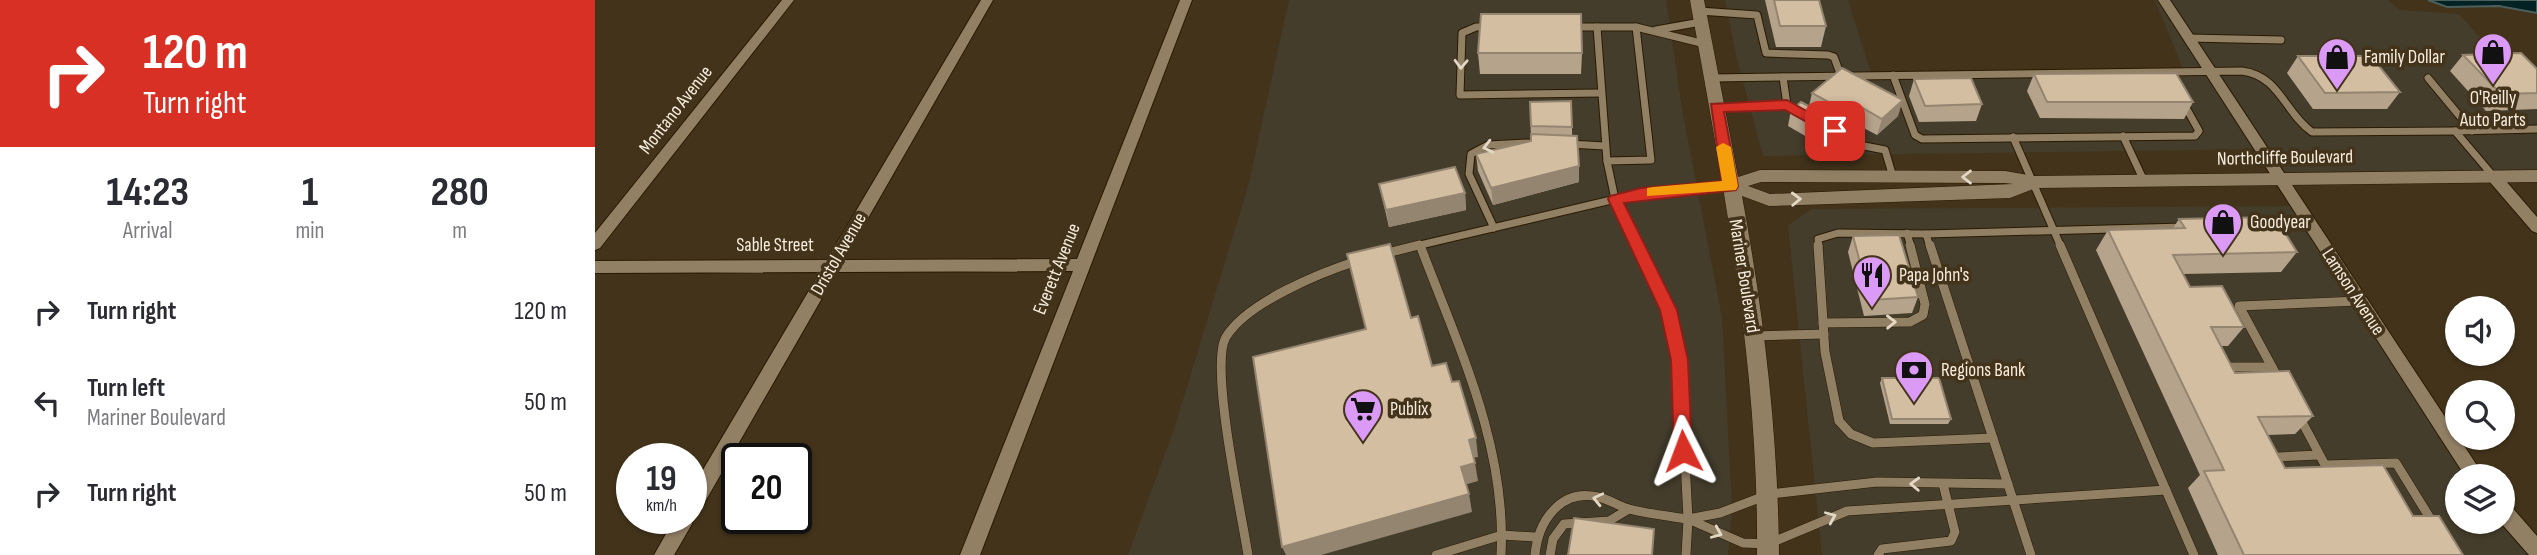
<!DOCTYPE html>
<html lang="en">
<head>
<meta charset="utf-8">
<style>
  body { margin:0; font-family:"Sofia Sans Condensed",sans-serif; background:#f2f2f3; color:#2b2b33; height:100vh; display:flex; flex-direction:column; font-size:26px; white-space:nowrap }
  * { box-sizing:border-box; margin:0 }
  p { font-size:23px; color:#7c7c81 }
  .icon { flex:none; width:38px; height:38px; fill:none; stroke:currentColor; stroke-width:2; stroke-linecap:round; stroke-linejoin:round }
  .map { position:relative; flex:1; overflow:hidden }
  .drawer { display:flex; flex-direction:column; background:#fff; width:595px }
  .drawer>* { flex:none }
  .top-card { background:#d93025; color:#fff; overflow:hidden }
  .buttons { position:absolute; left:1850px; top:296px; display:grid; gap:14px }
  .buttons a { display:grid; place-items:center; width:70px; height:70px; border-radius:50%; background:#fff; box-shadow:0 2px 5px #0004; font-size:35px }
  .speed { position:absolute; left:21px; top:443px; display:flex; gap:14px; font-size:35px; font-weight:700; text-align:center }
  .speed>* { display:grid; place-content:center; width:91px; height:91px; border-radius:50%; background:#fff; box-shadow:0 2px 5px #0004; line-height:1 }
  .speed small { font-size:18px; font-weight:400 }
  .speed .limit { border:4px solid #111; border-radius:10px; background:#fff; color:#111 }
  .pin { position:absolute; display:grid; place-items:center; width:60px; height:60px; color:#fff; margin:-30px; border-radius:14px; box-shadow:0 4px 10px #0006 }
  .me { position:absolute; width:77px; margin:-38px; rotate:357deg; stroke-linejoin:round; filter:drop-shadow(0 0 5px #0008) }
  .turn { display:flex; align-items:center; gap:24px; height:147px; padding:0 28px; font-size:32px }
  .turn .icon { width:91px; height:91px; stroke-width:2.5 }
  .turn b { display:block; font-size:49px; line-height:60px }
  .eta { display:flex; justify-content:space-evenly; align-items:center; height:119px; text-align:center }
  .eta b { font-size:42px; font-weight:700; line-height:49px }
  ul { padding:0; list-style:none }
  li { display:flex; align-items:center; gap:21px; height:91px; padding:0 28px }
  li div { flex:1 }
  li b { display:block; font-size:26px }
  li em { font-style:normal }
  main { display:flex; flex:1; min-height:0 }
  .map>svg:first-child { display:block }
  .commercial { fill:#443d2c }
  .water { fill:#022224; stroke:#4c5f5c; stroke-width:2 }
  .lines { fill:none; stroke-linecap:round; stroke-linejoin:round }
  .lane-far1-casing { stroke:#291a02; stroke-width:9 }
  .lane-casing { stroke:#291a02; stroke-width:10 }
  .street-casing { stroke:#291a02; stroke-width:2 }
  .secondary-casing { stroke:#291a02; stroke-width:1 }
  .lane-far1 { stroke:#928065; stroke-width:7 }
  .lane { stroke:#928065; stroke-width:9 }
  .street { fill:#928065; fill-rule:evenodd }
  .secondary { fill:#928065; fill-rule:evenodd }
  .wall { fill:#b6a38b }
  .shaded-wall { fill:#948571 }
  .building { fill:#d4bea2; stroke:#948571; stroke-width:2 }
  .oneway { stroke:#e3d7c6 }
  .route { fill:#d93025; stroke:#8d1f18; stroke-width:2 }
  .slow { fill:#f59e0b }
  .labels { text-anchor:middle; dominant-baseline:central; stroke-width:7; stroke-linejoin:round; paint-order:stroke }
  .poi-label { font-size:19px; fill:#f7edde; stroke:#43331a; text-anchor:start }
  .street-label { font-size:19px; fill:#f7edde; stroke:#43331a }
</style>
</head>
<body>
<main>
<section class="drawer">
<div class="top-card">
<div class="turn"><svg class="icon" aria-label="right" viewBox="0 0 24 24"><path d="M7 20v-9h11M14 6l5 5-5 5"/></svg><div><b>120 m</b>Turn right</div></div>
</div>
<div class="eta">
<div><b>14:23</b><p>Arrival</p></div>
<div><b>1</b><p>min</p></div>
<div><b>280</b><p>m</p></div>
</div>
<ul>
<li><svg class="icon" aria-label="right" viewBox="0 0 24 24"><path d="M7 20v-9h11M14 6l5 5-5 5"/></svg><div><b>Turn right</b></div><em>120 m</em></li>
<li><svg class="icon" aria-label="left" viewBox="0 0 24 24"><path d="M17 20v-9H6M10 6l-5 5 5 5"/></svg><div><b>Turn left</b><p>Mariner Boulevard</p></div><em>50 m</em></li>
<li><svg class="icon" aria-label="right" viewBox="0 0 24 24"><path d="M7 20v-9h11M14 6l5 5-5 5"/></svg><div><b>Turn right</b></div><em>50 m</em></li>
</ul>
</section>
<div class="map">
<svg width="1942" height="555" viewBox="0 0 1942 555">
  <rect width="100%" height="100%" fill="#43331a"/>
  <g class="commercial">
    <polygon points="694,0 1071,0 1087,109 1127,318 1137,508 1133,555 533,555 579,429 653,187"/>
    <polygon points="1130,0 1253,0 1278,80 1590,74 1560,0 1793,0 1805,10 1864,14 1890,43 1942,88 1942,169 1684,172 1668,149 1168,156 1142,59"/>
    <polygon points="1705,206 1886,476 1862,476 1862,522 1908,522 1908,507 1942,545 1942,555 1227,555 1193,225 1217,209"/>
  </g>
  <polygon class="water" points="1833,0 1942,0 1942,13 1904,6 1852,7"/>
  <g class="lines">
    <defs>
      <g id="lane-far1">
        <polyline points="1104,11 1162,15 1171,53 1233,55 1239,57 1246,76"/>
        <polyline points="895,27 881,27 867,33 865,95 1006,93"/>
        <polyline points="978,27 1002,27"/>
        <polyline points="1061,30 1106,22"/>
        <polyline points="1594,38 1686,40"/>
        <polyline points="1298,75 1320,135 1327,139 1600,136 1604,131 1589,104"/>
        <polyline points="1188,77 1192,105 1205,112"/>
        <path d="M 1116,78 L 1647,71 C 1685,76 1689,112 1717,132 L 1860,131"/>
        <polyline points="1833,78 1877,131"/>
        <polyline points="1122,107 1192,105"/>
        <polyline points="1235,129 1264,145 1290,150 1298,177"/>
        <polyline points="1528,136 1549,181"/>
        <polyline points="1418,137 1466,247"/>
        <polyline points="974,144 1010,146"/>
        <polyline points="1012,161 1002,27 1041,27"/>
        <polyline points="1899,177 1860,131 1942,129"/>
        <polyline points="899,228 874,174 876,154 893,145 933,143"/>
        <polyline points="1312,233 1316,247"/>
        <polyline points="817,247 1046,193 1135,186"/>
        <polyline points="1043,247 1020,199 1012,161 1056,160 1041,27 1110,44"/>
        <polyline points="1224,247 1223,239 1243,233 1331,234"/>
        <polyline points="1335,247 1331,234 1589,227"/>
      </g>
      <g id="lane">
        <path d="M 825,245 C 863,346 912,446 906,555"/>
        <polyline points="1043,245 1074,310 1085,360 1093,519 1091,555"/>
        <polyline points="1223,245 1230,352 1244,421 1256,434 1278,443 1398,438"/>
        <polyline points="1335,245 1436,555"/>
        <polyline points="1465,245 1599,555"/>
        <polyline points="788,254 824,245"/>
        <polyline points="1228,323 1315,322 1328,315 1330,304 1315,245"/>
        <polyline points="1159,336 1229,334"/>
        <polyline points="1633,367 1677,367"/>
        <polyline points="1684,380 1644,306 1764,301"/>
        <polyline points="1704,416 1730,465 1801,463 1838,523"/>
        <polyline points="1683,457 1724,455"/>
        <polyline points="1413,484 1282,482 1175,494 1125,513 1093,519 1148,543 1173,544 1252,511 1571,490"/>
        <path d="M 653,555 C 647,516 614,365 631,337 C 652,302 727,272 765,260"/>
        <polyline points="841,555 907,535 940,537"/>
        <path d="M 940,555 C 943,522 965,488 1003,497 C 1014,499 1023,506 1034,509 C 1053,514 1073,516 1093,519"/>
        <polyline points="955,555 958,539 969,524 1014,521 1034,509"/>
        <polyline points="1283,555 1287,549 1356,541 1360,532 1348,484"/>
      </g>
      <g id="street">
        <polygon points="187,0 199,0 5,248 0,250 0,233"/>
        <polygon points="386,0 398,0 249,260 482,259 585,0 597,0 385,555 365,555 478,271 242,272 103,514 98,516 97,524 79,555 59,555 80,518 96,518 96,490 225,272 0,273 0,261 232,260"/>
        <polygon points="1563,0 1575,0 1889,476 1870,476"/>
        <polygon points="1899,172 1904,173 1942,217 1942,233 1937,231 1894,181 1892,177"/>
        <polygon points="1908,503 1915,505 1942,536 1942,555 1934,555 1905,522 1908,522"/>
      </g>
      <path id="secondary" d="M 1095,0 L 1109,0 L 1143,177 L 1165,170 L 1410,171 L 1439,176 L 1942,170 L 1942,182 L 1441,188 L 1415,198 L 1174,206 L 1147,196 C 1169,315 1183,434 1184,555 L 1162,555 C 1164,366 1128,185 1095,0 ZM 1166,182 L 1410,183 L 1418,184 L 1175,194 L 1153,186 Z"/>
    </defs>
    <use href="#lane-far1" class="lane-far1-casing"/>
    <use href="#lane" class="lane-casing"/>
    <use href="#street" class="street-casing"/>
    <use href="#secondary" class="secondary-casing"/>
    <use href="#lane-far1" class="lane-far1"/>
    <use href="#lane" class="lane"/>
    <use href="#street" class="street"/>
    <use href="#secondary" class="secondary"/>
  </g>
  <g class="wall">
    <polygon points="1170,0 1224,0 1231,26 1226,47 1181,47"/>
    <polygon points="883,53 987,53 986,74 885,74"/>
    <polygon points="1868,55 1942,69 1942,109 1891,111 1855,71"/>
    <polygon points="1703,56 1805,92 1792,109 1718,109 1692,73"/>
    <polygon points="1439,74 1598,102 1589,119 1445,118 1432,91"/>
    <polygon points="1319,79 1387,104 1381,121 1324,122 1314,96"/>
    <polygon points="1217,93 1303,116 1282,135 1261,124 1252,131 1246,128 1242,140 1233,149 1193,126 1196,110 1214,106"/>
    <polygon points="935,102 977,127 977,136 984,182 898,205 883,171 881,154 936,141"/>
    <polygon points="784,184 870,193 871,210 794,227"/>
    <polygon points="1584,219 1702,252 1686,272 1588,274 1595,287 1649,327 1633,346 1626,346 1640,373 1718,416 1700,434 1672,435 1690,468 1818,516 1868,555 1623,555 1593,488 1605,475 1501,250 1513,230 1578,228"/>
    <polygon points="1258,236 1323,297 1317,313 1269,316 1253,252"/>
    <polygon points="1287,378 1356,419 1353,424 1295,424 1285,383"/>
  </g>
  <g class="shaded-wall">
    <polygon points="1308,100 1303,116 1282,135 1287,119"/>
    <polygon points="1266,107 1261,124 1252,131 1257,115"/>
    <polygon points="1247,124 1242,140 1233,149 1237,132"/>
    <polygon points="984,166 984,182 898,205 896,188"/>
    <polygon points="870,193 871,210 794,227 791,210"/>
    <polygon points="881,438 883,457 876,458 874,440"/>
    <polygon points="880,463 883,481 869,485 866,467"/>
    <polygon points="874,494 877,512 726,555 691,555 687,547"/>
  </g>
  <g class="building">
    <polygon points="1179,0 1224,0 1231,26 1185,26"/>
    <polygon points="886,14 986,14 987,53 883,53"/>
    <polygon points="1926,53 1942,69 1942,93 1906,94 1868,55"/>
    <polygon points="1703,56 1776,56 1805,92 1730,93"/>
    <polygon points="1247,68 1308,100 1287,119 1266,107 1257,115 1217,93"/>
    <polygon points="1581,73 1598,102 1452,102 1439,74"/>
    <polygon points="1376,78 1387,104 1330,106 1319,79"/>
    <polygon points="976,101 977,127 936,126 935,102"/>
    <polygon points="1206,102 1247,124 1237,132 1196,110"/>
    <polygon points="936,134 982,136 984,166 896,188 881,154 936,141"/>
    <polygon points="860,167 870,193 791,210 784,184"/>
    <polygon points="1680,217 1702,252 1578,255 1595,287 1627,286 1649,327 1616,327 1640,373 1694,371 1718,416 1663,417 1690,468 1788,465 1818,516 1844,516 1868,555 1649,555 1609,471 1629,470 1513,230 1590,228 1584,219"/>
    <polygon points="1304,235 1323,297 1275,300 1258,236"/>
    <polygon points="795,244 816,318 823,316 837,366 851,363 857,382 864,381 881,438 874,440 880,463 866,467 874,494 687,547 658,357 771,329 752,254"/>
    <polygon points="1287,378 1344,378 1356,419 1297,419"/>
    <polygon points="979,518 1059,529 1057,555 973,555"/>
  </g>
  <defs><path id="oneway-chevron" d="M-2-3.5L2.5 0L-2 3.5" fill="none" stroke-width="1.6" stroke-linecap="round" stroke-linejoin="round" transform="scale(1.75)"/></defs>
  <g class="oneway">
    <use href="#oneway-chevron" transform="translate(866 64) rotate(92)"/>
    <use href="#oneway-chevron" transform="translate(893 147) rotate(166)"/>
    <use href="#oneway-chevron" transform="translate(1372 177) rotate(-180)"/>
    <use href="#oneway-chevron" transform="translate(1201 199) rotate(-2)"/>
    <use href="#oneway-chevron" transform="translate(1296 322) rotate(-1)"/>
    <use href="#oneway-chevron" transform="translate(1320 484) rotate(-178)"/>
    <use href="#oneway-chevron" transform="translate(1003 499) rotate(-167)"/>
    <use href="#oneway-chevron" transform="translate(1236 517) rotate(-23)"/>
    <use href="#oneway-chevron" transform="translate(1122 533) rotate(23)"/>
  </g>
  <polygon class="route" points="1192,100 1247,131 1245,135 1235,135 1190,110 1129,112 1143,186 1141,190 1029,203 1082,310 1093,360 1097,451 1094,456 1081,456 1079,451 1076,360 1065,310 1013,199 1015,196 1046,188 1127,181 1116,104"/>
  <polygon class="slow" points="1128,143 1136,147 1143,186 1141,190 1052,196 1052,188 1058,187 1127,181 1121,147"/>
  <defs>
    <symbol id="shop-pin" viewBox="-11 -11 22 30"><path d="M0 17L-7.5 6A9.5 9.5 0 1 1 7.5 6Z" fill="#db9af6" stroke="#43331a"/><path d="M-5-2.5h2.3a2.7 3.5 0 0 1 5.4 0H5L5.5 6h-11ZM-1.5-2.5h3a1.5 2.3 0 0 0-3 0Z" fill="#111"/></symbol>
    <symbol id="restaurant-pin" viewBox="-11 -11 22 30"><path d="M0 17L-7.5 6A9.5 9.5 0 1 1 7.5 6Z" fill="#db9af6" stroke="#43331a"/><path d="M-5-6h1v4h1v-4h1v4h1v-4h1v5L-1.5 .5V6h-2V.5L-5-1ZM5-6V6H3V1.5H1.5Q1.5-4 5-6Z" fill="#111"/></symbol>
    <symbol id="bank-pin" viewBox="-11 -11 22 30"><path d="M0 17L-7.5 6A9.5 9.5 0 1 1 7.5 6Z" fill="#db9af6" stroke="#43331a"/><path d="M-6-4H6V4H-6ZM0-2.3a2.3 2.3 0 1 0 0 4.6a2.3 2.3 0 1 0 0-4.6Z" fill="#111"/></symbol>
    <symbol id="supermarket-pin" viewBox="-11 -11 22 30"><path d="M0 17L-7.5 6A9.5 9.5 0 1 1 7.5 6Z" fill="#db9af6" stroke="#43331a"/><path d="M-6-5.5h2.5l.6 2H6L4.5 2H-2.5L-4.4-4H-6ZM-1.5 3.2a1.3 1.3 0 1 0 .1 0ZM3 3.2a1.3 1.3 0 1 0 .1 0Z" fill="#111"/></symbol>
  </defs>
  <g fill-rule="evenodd">
    <use href="#shop-pin" x="1876" y="30" width="44" height="60"/>
    <use href="#shop-pin" x="1720" y="35" width="44" height="60"/>
    <use href="#shop-pin" x="1606" y="200" width="44" height="60"/>
    <use href="#restaurant-pin" x="1255" y="253" width="44" height="60"/>
    <use href="#bank-pin" x="1297" y="348" width="44" height="60"/>
    <use href="#supermarket-pin" x="746" y="387" width="44" height="60"/>
  </g>
  <g class="labels">
    <g class="poi-label">
      <text x="1769" y="57">Family Dollar</text>
      <text x="1898" y="98" text-anchor="middle">O'Reilly<tspan x="1898" dy="22">Auto Parts</tspan></text>
      <text x="1655" y="222">Goodyear</text>
      <text x="1304" y="275">Papa John's</text>
      <text x="1346" y="370">Regions Bank</text>
      <text x="795" y="409">Publix</text>
    </g>
    <g class="street-label">
      <text transform="translate(81 110) rotate(-52)">Montano Avenue</text>
      <text transform="translate(1690 158) rotate(-1)">Northcliffe Boulevard</text>
      <text x="180" y="245">Sable Street</text>
      <text transform="translate(244 254) rotate(-60)">Dristol Avenue</text>
      <text transform="translate(462 269) rotate(-68)">Everett Avenue</text>
      <text transform="translate(1149 276) rotate(81)">Mariner Boulevard</text>
      <text transform="translate(1758 292) rotate(57)">Lamson Avenue</text>
    </g>
  </g>
</svg>
<div class="buttons">
<a><svg class="icon" aria-label="sound" viewBox="0 0 24 24"><path d="M4 9h4l5-4v14l-5-4H4zM17 9q2 3 0 6"/></svg></a>
<a><svg class="icon" aria-label="search" viewBox="0 0 24 24"><circle cx="10" cy="10" r="6"/><path d="M15 15l6 6"/></svg></a>
<a><svg class="icon" aria-label="layers" viewBox="0 0 24 24"><path d="M12 4l9 5-9 5-9-5zM3 14l9 5 9-5"/></svg></a>
</div>
<div class="speed"><div>19<small>km/h</small></div><div class="limit">20</div></div>
<div class="pin" style="left:1240px;top:131px;background:#d93025"><svg class="icon" aria-label="arrive" viewBox="0 0 24 24"><path d="M6 21V4h12l-3 4 3 4H6"/></svg></div>
<svg class="me" style="left:1088px;top:451px" viewBox="-20 -20 40 40"><path d="M0-17L14 15 0 8-14 15z" fill="#d93025" stroke="#fff" stroke-width="4"/></svg>
</div>
</main>
</body>
</html>
